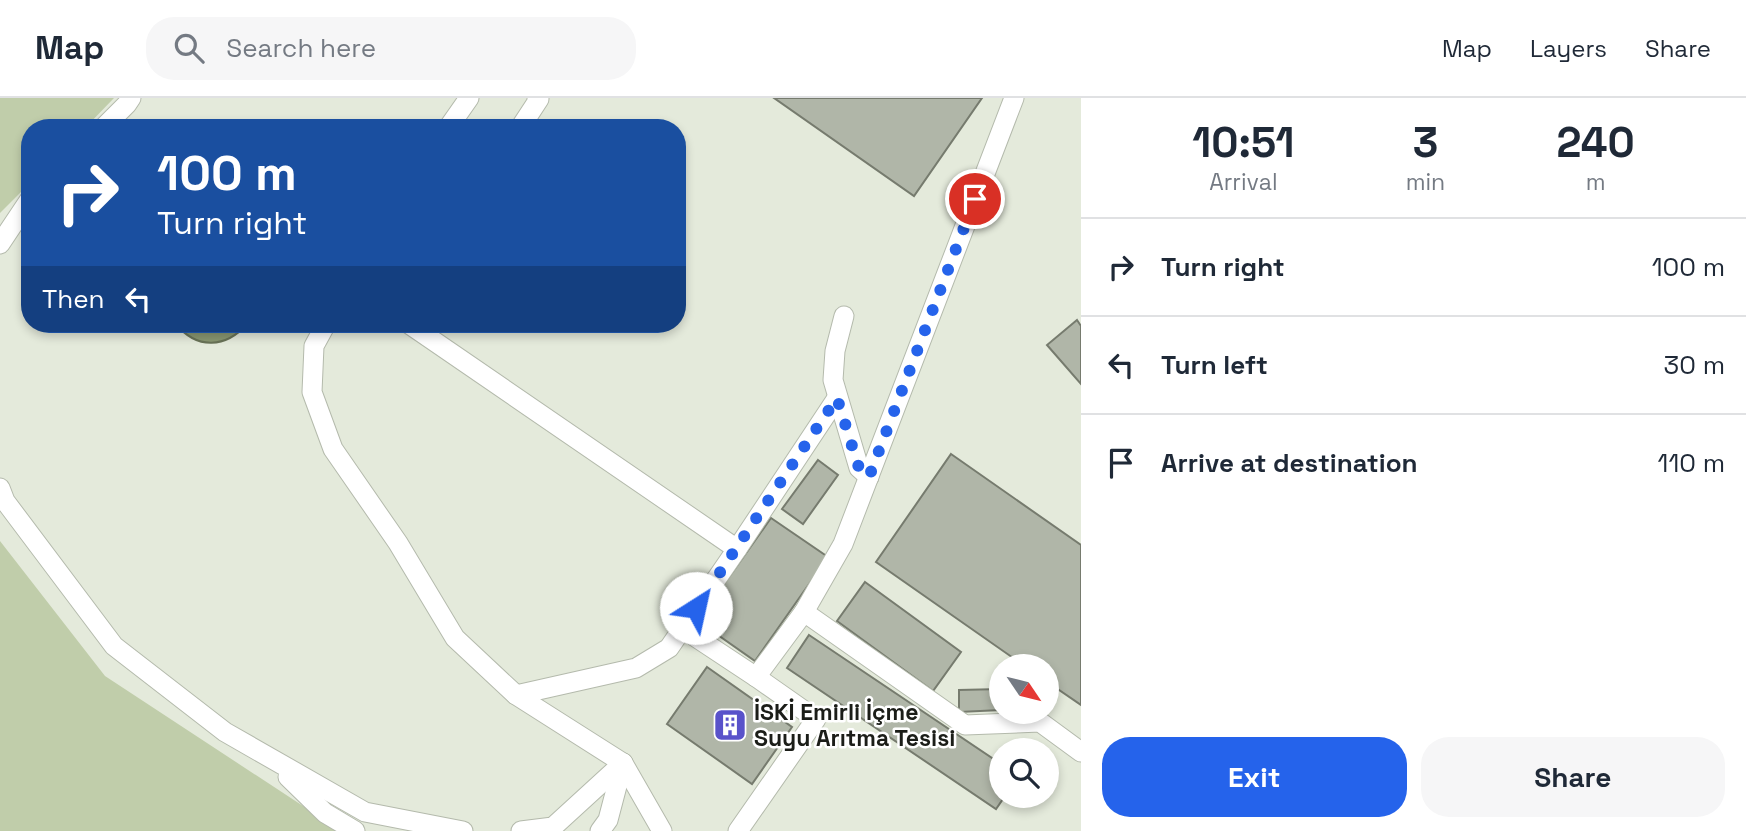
<!DOCTYPE html>
<html lang="en">
<head>
<meta charset="utf-8">
<style>
  body { margin:0; font-family:"Space Grotesk",sans-serif; background:#f6f6f7; color:#1f2937; height:100vh; display:flex; flex-direction:column; font-size:26px; white-space:nowrap }
  * { box-sizing:border-box; margin:0 }
  p { font-size:23px; color:#747a83 }
  .icon { flex:none; width:38px; height:38px; fill:none; stroke:currentColor; stroke-width:2; stroke-linecap:round; stroke-linejoin:round }
  .map { position:relative; flex:1; overflow:hidden }
  .details { display:flex; flex-direction:column; background:#fff; width:665px }
  .details>* { flex:none }
  .hud { position:absolute; left:21px; top:21px; width:665px; height:214px; border-radius:28px; box-shadow:0 4px 10px #0003; background:#1a4fa0; color:#fff; overflow:hidden }
  .needle { width:46px; rotate:125deg }
  .fabs { position:absolute; left:989px; top:556px; display:grid; gap:14px }
  .fabs a { display:grid; place-items:center; width:70px; height:70px; border-radius:50%; background:#fff; box-shadow:0 4px 10px #0003; font-size:35px }
  .pin { position:absolute; display:grid; place-items:center; width:60px; height:60px; color:#fff; margin:-30px; border:4px solid #fff; border-radius:50%; box-shadow:0 2px 7px #0007 }
  .me { position:absolute; width:77px; margin:-38px; rotate:35deg; stroke-linejoin:round; filter:drop-shadow(0 0 5px #0008) }
  .turn { display:flex; align-items:center; gap:24px; height:147px; padding:0 21px; font-size:32px }
  .turn .icon { width:91px; height:91px; stroke-width:2.5 }
  .turn b { display:block; font-size:49px; line-height:60px }
  .then { display:flex; align-items:center; height:66px; padding:0 21px; background:#0003; gap:14px; font-size:26px }
  .eta { display:flex; justify-content:space-evenly; align-items:center; height:119px; text-align:center }
  .eta b { font-size:42px; font-weight:600; line-height:49px }
  .button { display:flex; gap:14px; margin-top:auto; padding:14px 21px }
  .button a { flex:1; height:80px; border-radius:28px; background:#2563eb; color:#fff; font-size:28px; font-weight:600; line-height:80px; text-align:center }
  .button a+a { background:#f6f6f7; color:#1f2937 }
  ul { padding:0; list-style:none }
  li { display:flex; align-items:center; gap:21px; height:98px; padding:0 21px; border-top:2px solid #e0e1e3 }
  li div { flex:1 }
  li b { display:block; font-size:26px }
  li em { font-style:normal }
  header { display:flex; align-items:center; gap:42px; box-sizing:border-box; height:98px; padding:0 35px; background:#fff; border-bottom:2px solid #e0e1e3 }
  header strong { font-size:33px }
  nav { display:flex; gap:38px; margin-inline-start:auto; font-size:24px }
  .search { width:490px; height:63px; background:#f6f6f7; display:flex; align-items:center; gap:18px; box-sizing:border-box; padding:0 24px; border-radius:28px; color:#747a83; font-size:26px }
  main { display:flex; flex:1; min-height:0 }
  .map>svg:first-child { display:block }
  .green { fill:#c0cdaa }
  .water { fill:#8a9872; stroke:#697357; stroke-width:2 }
  .building { fill:#b0b6a8; stroke:#767b6e; stroke-width:2 }
  .lines { fill:none; stroke-linecap:round; stroke-linejoin:round }
  .minor-casing { stroke:#b4baac; stroke-width:21 }
  .minor { stroke:#fff; stroke-width:19 }
  .route { stroke:#2563eb; stroke-width:12; stroke-dasharray:0 21.6 }
  .labels { text-anchor:middle; dominant-baseline:central; stroke-width:5; stroke-linejoin:round; paint-order:stroke }
  .poi-label { font-size:23px; font-weight:bold; fill:#1b1d18; stroke:#fff; text-anchor:start }
</style>
</head>
<body>
<header>
<strong>Map</strong>
<div class="search"><svg class="icon" aria-label="search" viewBox="0 0 24 24"><circle cx="10" cy="10" r="6"/><path d="M15 15l6 6"/></svg>Search here</div>
<nav><a>Map</a><a>Layers</a><a>Share</a></nav>
</header>
<main>
<div class="map">
<svg width="1081" height="733" viewBox="0 0 1081 733">
  <rect width="100%" height="100%" fill="#e4eadb"/>
  <g class="green">
    <polygon points="0,0 114,0 85,30 30,30 30,85 0,115"/>
    <polygon points="0,443 105,578 341,733 0,733"/>
  </g>
  <path class="water" d="M 176,226 L 247,226 C 226,250 197,252 176,226 Z"/>
  <g class="building">
    <polygon points="774,0 982,0 914,98"/>
    <polygon points="1077,222 1081,228 1081,286 1047,247"/>
    <polygon points="951,356 1081,447 1081,607 1046,583 1046,569 1026,569 876,464"/>
    <polygon points="818,362 838,377 803,426 782,411"/>
    <polygon points="771,420 828,459 755,563 698,523"/>
    <polygon points="865,484 961,554 933,593 837,523"/>
    <polygon points="809,537 1001,666 1001,698 1005,698 996,711 787,570"/>
    <polygon points="707,569 792,629 752,686 667,626"/>
    <polygon points="1001,591 1001,612 959,614 959,592"/>
  </g>
  <g class="lines">
    <defs>
      <g id="minor">
        <polyline points="103,30 127,6 131,0"/>
        <polyline points="448,30 469,0"/>
        <polyline points="520,30 539,1 537,0"/>
        <polyline points="0,146 30,101"/>
        <polyline points="844,218 835,253 833,282 859,370 869,379"/>
        <polyline points="326,226 314,248 312,294 333,351 398,445 455,540 516,597 623,665 662,733"/>
        <polyline points="409,226 737,451"/>
        <polyline points="0,390 5,403 114,548 225,634 365,714 463,733"/>
        <polyline points="804,514 965,627 1040,624 1081,654"/>
        <polyline points="682,530 756,579 816,621 738,733"/>
        <polyline points="756,579 804,514 843,446 1014,0"/>
        <polyline points="516,597 636,570 669,550 737,451 837,300"/>
        <polyline points="288,679 325,715 355,733"/>
        <polyline points="521,733 553,729 623,665"/>
        <polyline points="600,733 608,722 623,665"/>
      </g>
    </defs>
    <use href="#minor" class="minor-casing"/>
    <use href="#minor" class="minor"/>
  </g>
  <g class="lines">
    <polyline class="route" points="696,510 837,300 859,370 869,379 975,101"/>
  </g>
  <defs>
    <symbol id="building-square" viewBox="-11 -11 22 22"><rect x="-9" y="-9" width="18" height="18" rx="4" fill="#5952ca" stroke="#fff"/><path d="M-4-6H4V6H1V3H-1V6H-4ZM-2.5-4.3h1.7v1.8h-1.7ZM.8-4.3h1.7v1.8H.8ZM-2.5-1h1.7V.8h-1.7ZM.8-1h1.7V.8H.8Z" fill="#fff"/></symbol>
  </defs>
  <g fill-rule="evenodd">
    <use href="#building-square" x="711" y="608" width="38" height="38"/>
  </g>
  <g class="labels">
    <g class="poi-label">
      <text x="754" y="614">İSKİ Emirli İçme<tspan x="754" dy="26">Suyu Arıtma Tesisi</tspan></text>
    </g>
  </g>
</svg>
<div class="fabs">
<a><svg class="needle" viewBox="-14 -14 28 28"><path d="M0-13l5 13h-10z" fill="#e53935"/><path d="M0 13l5-13h-10z" fill="#747a83"/></svg></a>
<a><svg class="icon" aria-label="search" viewBox="0 0 24 24"><circle cx="10" cy="10" r="6"/><path d="M15 15l6 6"/></svg></a>
</div>
<div class="pin" style="left:975px;top:101px;background:#d93025"><svg class="icon" aria-label="arrive" viewBox="0 0 24 24"><path d="M6 21V4h12l-3 4 3 4H6"/></svg></div>
<svg class="me" style="left:696px;top:510px" viewBox="-20 -20 40 40"><circle r="19" fill="#fff"/><path d="M0-13L10 11 0 6-10 11z" fill="#2563eb"/></svg>
<div class="hud">
<div class="turn"><svg class="icon" aria-label="right" viewBox="0 0 24 24"><path d="M7 20v-9h11M14 6l5 5-5 5"/></svg><div><b>100 m</b>Turn right</div></div>
<div class="then">Then<svg class="icon" aria-label="left" viewBox="0 0 24 24"><path d="M17 20v-9H6M10 6l-5 5 5 5"/></svg></div>
</div>
</div>
<section class="details">
<div class="eta">
<div><b>10:51</b><p>Arrival</p></div>
<div><b>3</b><p>min</p></div>
<div><b>240</b><p>m</p></div>
</div>
<ul>
<li><svg class="icon" aria-label="right" viewBox="0 0 24 24"><path d="M7 20v-9h11M14 6l5 5-5 5"/></svg><div><b>Turn right</b></div><em>100 m</em></li>
<li><svg class="icon" aria-label="left" viewBox="0 0 24 24"><path d="M17 20v-9H6M10 6l-5 5 5 5"/></svg><div><b>Turn left</b></div><em>30 m</em></li>
<li><svg class="icon" aria-label="arrive" viewBox="0 0 24 24"><path d="M6 21V4h12l-3 4 3 4H6"/></svg><div><b>Arrive at destination</b></div><em>110 m</em></li>
</ul>
<div class="button"><a>Exit</a><a>Share</a></div>
</section>
</main>
</body>
</html>
